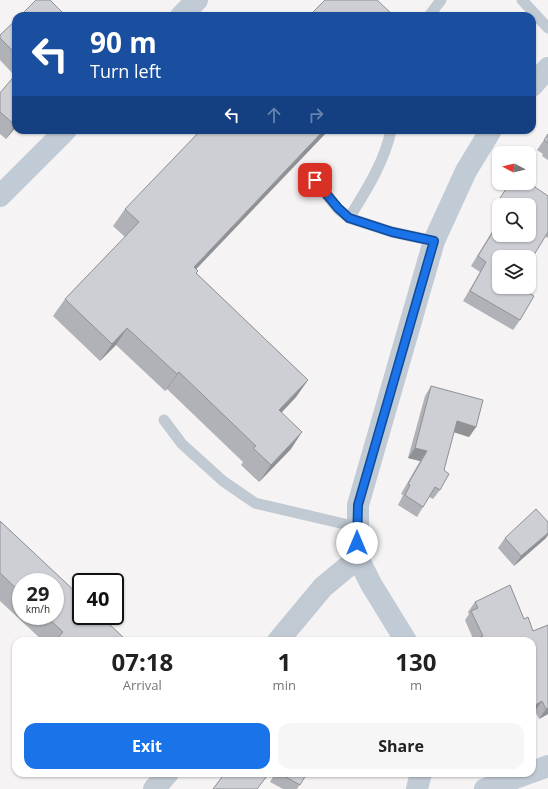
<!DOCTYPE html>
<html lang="en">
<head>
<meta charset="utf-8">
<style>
  body { margin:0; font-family:"Open Sans",sans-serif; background:#f6f6f6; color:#222; height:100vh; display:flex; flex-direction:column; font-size:15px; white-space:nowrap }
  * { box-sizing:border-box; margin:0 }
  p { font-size:13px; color:#767676 }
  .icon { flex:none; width:22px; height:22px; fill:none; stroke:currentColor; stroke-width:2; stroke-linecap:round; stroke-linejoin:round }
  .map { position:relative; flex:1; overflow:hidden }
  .side { position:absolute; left:12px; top:637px; width:524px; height:140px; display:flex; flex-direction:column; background:#fff; border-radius:12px; box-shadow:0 1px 3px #0004 }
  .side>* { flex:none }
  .guide { position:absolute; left:12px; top:12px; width:524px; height:122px; border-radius:12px; box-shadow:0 1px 3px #0004; background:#1a4fa0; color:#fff; overflow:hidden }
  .needle { width:26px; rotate:277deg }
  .controls { position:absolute; left:492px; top:146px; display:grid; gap:8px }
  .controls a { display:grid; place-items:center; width:44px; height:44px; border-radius:8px; background:#fff; box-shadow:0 1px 3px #0004; font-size:20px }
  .speed { position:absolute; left:12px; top:573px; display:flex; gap:8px; font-size:20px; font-weight:700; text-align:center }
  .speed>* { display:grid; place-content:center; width:52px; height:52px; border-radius:50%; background:#fff; box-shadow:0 1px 3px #0004; line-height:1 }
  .speed small { font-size:10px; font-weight:400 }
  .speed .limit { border:2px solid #111; border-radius:6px; background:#fff; color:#111 }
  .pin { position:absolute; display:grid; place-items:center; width:34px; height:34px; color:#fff; margin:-17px; border-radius:8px; box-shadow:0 2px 6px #0006 }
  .me { position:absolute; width:44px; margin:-22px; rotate:0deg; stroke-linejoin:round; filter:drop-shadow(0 0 3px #0008) }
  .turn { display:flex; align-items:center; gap:14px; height:84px; padding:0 12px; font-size:18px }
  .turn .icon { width:52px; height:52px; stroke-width:2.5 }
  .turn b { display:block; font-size:28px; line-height:34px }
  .lanes { display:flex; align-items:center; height:38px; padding:0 12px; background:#0003; justify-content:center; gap:20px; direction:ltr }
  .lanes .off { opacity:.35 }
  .eta { display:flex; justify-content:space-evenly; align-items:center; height:68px; text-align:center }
  .eta b { font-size:24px; font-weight:700; line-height:28px }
  .button { display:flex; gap:8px; margin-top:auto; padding:8px 12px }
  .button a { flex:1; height:46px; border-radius:12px; background:#1a73e8; color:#fff; font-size:16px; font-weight:700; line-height:46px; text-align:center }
  .button a+a { background:#f6f6f6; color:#222 }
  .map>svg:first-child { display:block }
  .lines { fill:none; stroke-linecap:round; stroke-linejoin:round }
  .lane { stroke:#c1cad2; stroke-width:11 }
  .street { stroke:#c1cad2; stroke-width:22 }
  .secondary { stroke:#c1cbd6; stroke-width:22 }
  .wall { fill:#b0b2b7; fill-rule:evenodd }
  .shaded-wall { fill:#909195 }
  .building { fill:#cdcfd5; stroke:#909195 }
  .route-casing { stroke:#114b97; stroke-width:10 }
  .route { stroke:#1a73e8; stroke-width:7 }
</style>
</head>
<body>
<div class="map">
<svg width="548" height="789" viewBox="0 0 548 789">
  <rect width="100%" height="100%" fill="#f5f3f3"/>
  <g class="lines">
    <g class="lane">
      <polyline points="522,0 548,28"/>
      <polyline points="429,16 441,0"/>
      <polyline points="307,171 338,209 349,218 392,232 434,241"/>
      <path d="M 349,218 C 366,191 385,161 391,130"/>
      <polyline points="164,420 182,444 223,481 255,503 357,527"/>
    </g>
    <g class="street">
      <polyline points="278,641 323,587 358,558"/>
      <polyline points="154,789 168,773"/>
    </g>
    <g class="secondary">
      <polyline points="181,16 197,0"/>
      <polyline points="532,86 548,68"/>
      <polyline points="0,196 66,130"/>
      <polyline points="406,641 371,584 358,558 358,505 434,241 466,171 491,130"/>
      <polyline points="532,772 548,766"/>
      <polyline points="417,789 421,773"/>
      <polyline points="485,789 529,773"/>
    </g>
  </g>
  <g class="wall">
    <polygon points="16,20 16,127 6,139 0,134 0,93 15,76 0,60 0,35"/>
    <polygon points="548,134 548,160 542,156 543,154 537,150"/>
    <polygon points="510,183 548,196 548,237 547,238 545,236 499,257 520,320 513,330 463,301 480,272 471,266 499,220 499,235 529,205 499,205 499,212 493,208"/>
    <polygon points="125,209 196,269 196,273 308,380 296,397 282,412 291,449 259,482 241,465 243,462 167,389 165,391 116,345 100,361 53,316 65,299 125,237 113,226"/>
    <polygon points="431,386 476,427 469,437 454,432 444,470 440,490 433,499 429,497 417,517 398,505 403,495 401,494 420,461 408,458 425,396"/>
    <path d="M 0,521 L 127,641 L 43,641 L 0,601 ZM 21,582 L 55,616 L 21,616 Z"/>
    <polygon points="505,538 546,538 514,566 498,548"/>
    <polygon points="475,602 524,619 533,631 548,625 548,714 539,719 535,711 532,641 474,641 465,620 469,614 468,612"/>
    <polygon points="275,773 307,773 297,789 283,789 270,782"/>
  </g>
  <g class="shaded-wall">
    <polygon points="16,124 16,127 6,139 15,125"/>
    <polygon points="324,130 329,130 182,284 194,267"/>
    <polygon points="127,328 116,345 100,361 112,344"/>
    <polygon points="179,372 167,389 165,391 177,374"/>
    <polygon points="308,380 296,397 268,427 279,410"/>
    <polygon points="457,421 476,427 469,437 450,431"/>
    <polygon points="302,432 291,449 259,482 271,465"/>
    <polygon points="415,448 427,451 420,461 408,458"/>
    <polygon points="548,533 548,535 546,538 514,566 521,556"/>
    <polygon points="542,701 535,711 532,713 532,707"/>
    <polygon points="548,708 548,714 539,719 546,709"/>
  </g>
  <g class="building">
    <polygon points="36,0 50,0 66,16 20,16"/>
    <polygon points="325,0 377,0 394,16 309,16"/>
    <polygon points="16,20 16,54 0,38 0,35"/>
    <polygon points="16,74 16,124 15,125 0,112 0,93"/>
    <polygon points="201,130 324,130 194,267 198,271 196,273 308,380 279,410 302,432 271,465 253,448 256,446 179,372 177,374 127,328 112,344 65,299 139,222 125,209"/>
    <polygon points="548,134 548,143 544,140"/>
    <polygon points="510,183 529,183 548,196 548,232 529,263 529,257 499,257 499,287 519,287 534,296 520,320 470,291 486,262 478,256 499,222 499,235 529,235 529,205 509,205 509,204 500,198"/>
    <polygon points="431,386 483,400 476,427 457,421 444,470 449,474 440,490 435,487 423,507 405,495 410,485 408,484 427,451 415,448"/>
    <polygon points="536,509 548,522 548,533 521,556 505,538"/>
    <polygon points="0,521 81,597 81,616 101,616 127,641 55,641 63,632 46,616 55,616 55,582 21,582 21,593 0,573"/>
    <polygon points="510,585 524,619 528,617 533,631 548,625 548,708 546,709 542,701 532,707 532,641 482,641 480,637 483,636 471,611 478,608 475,602"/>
    <polygon points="225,773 263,773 267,776 257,789 213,789"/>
    <polygon points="279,773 307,773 300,785"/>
  </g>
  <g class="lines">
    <defs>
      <polyline id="route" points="315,180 338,208 349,218 392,232 434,241 358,505 357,543"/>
    </defs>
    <use href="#route" class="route-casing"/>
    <use href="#route" class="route"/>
  </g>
</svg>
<div class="controls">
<a><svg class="needle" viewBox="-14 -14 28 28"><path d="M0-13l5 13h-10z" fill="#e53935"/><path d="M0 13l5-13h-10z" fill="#767676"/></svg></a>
<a><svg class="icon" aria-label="search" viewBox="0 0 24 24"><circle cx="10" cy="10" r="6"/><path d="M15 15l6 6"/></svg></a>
<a><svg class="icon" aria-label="layers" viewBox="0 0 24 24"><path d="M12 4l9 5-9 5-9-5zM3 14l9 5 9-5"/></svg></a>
</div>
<div class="speed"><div>29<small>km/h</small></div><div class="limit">40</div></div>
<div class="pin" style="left:315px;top:180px;background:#d93025"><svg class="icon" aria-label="arrive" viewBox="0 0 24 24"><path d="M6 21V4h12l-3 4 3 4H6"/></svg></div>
<svg class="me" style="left:357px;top:543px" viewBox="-20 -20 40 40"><circle r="19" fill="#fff"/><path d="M0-13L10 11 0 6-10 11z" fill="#1a73e8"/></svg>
<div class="guide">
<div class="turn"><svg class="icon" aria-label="left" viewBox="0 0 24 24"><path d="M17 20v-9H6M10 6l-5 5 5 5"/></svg><div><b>90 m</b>Turn left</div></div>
<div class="lanes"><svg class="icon" aria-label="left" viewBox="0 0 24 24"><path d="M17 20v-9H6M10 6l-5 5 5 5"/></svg><svg class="icon off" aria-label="ahead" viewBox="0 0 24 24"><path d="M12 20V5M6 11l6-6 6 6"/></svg><svg class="icon off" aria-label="right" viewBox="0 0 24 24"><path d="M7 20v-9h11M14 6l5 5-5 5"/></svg></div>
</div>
<section class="side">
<div class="eta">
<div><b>07:18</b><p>Arrival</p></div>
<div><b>1</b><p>min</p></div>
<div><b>130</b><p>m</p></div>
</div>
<div class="button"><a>Exit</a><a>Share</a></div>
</section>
</div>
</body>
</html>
